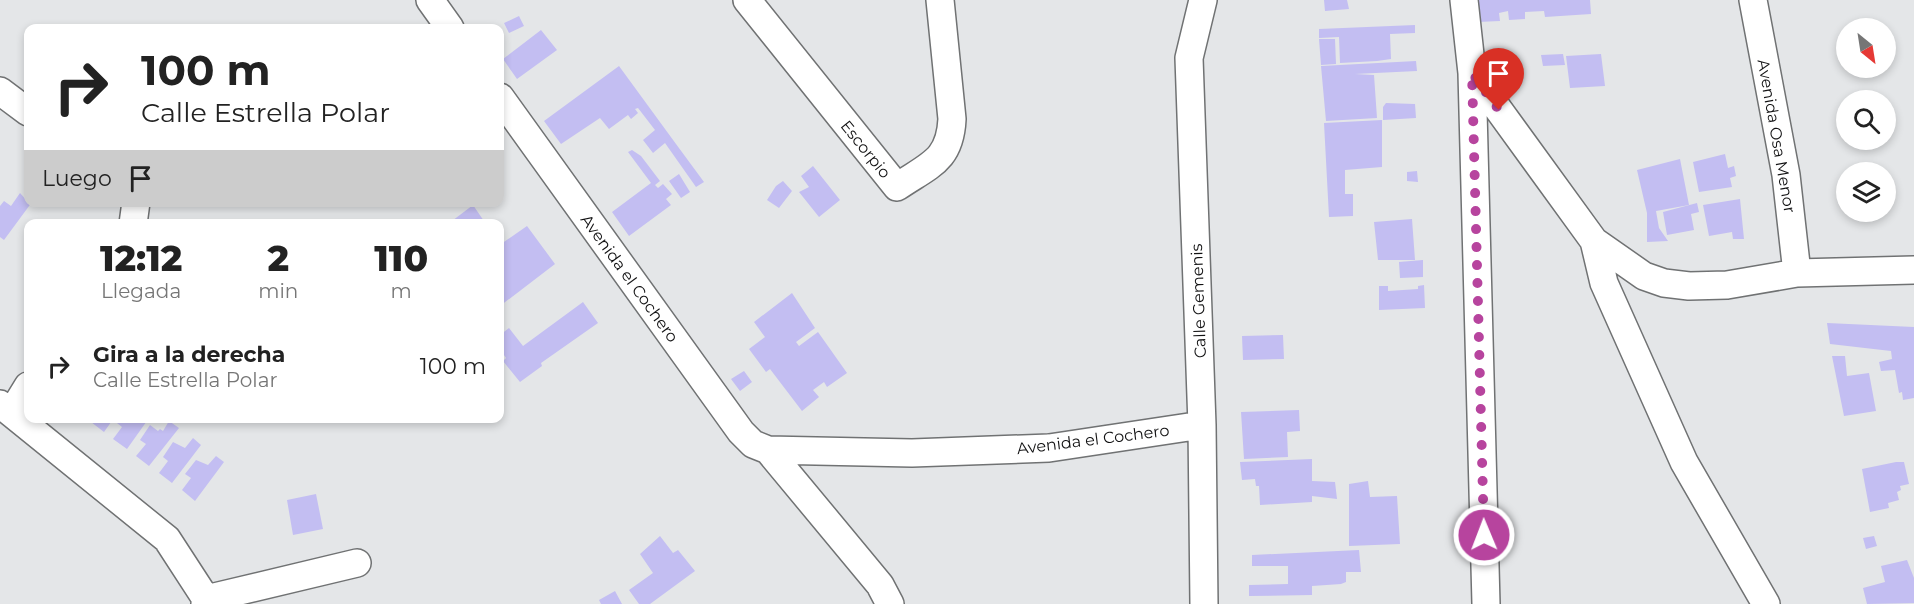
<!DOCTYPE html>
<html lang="es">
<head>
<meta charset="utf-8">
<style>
	:root { --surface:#fff; --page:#f2f2f2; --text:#222; --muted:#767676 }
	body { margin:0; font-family:Montserrat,sans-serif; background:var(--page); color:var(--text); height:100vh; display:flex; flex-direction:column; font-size:22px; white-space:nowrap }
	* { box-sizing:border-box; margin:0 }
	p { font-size:20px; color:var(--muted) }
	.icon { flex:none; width:33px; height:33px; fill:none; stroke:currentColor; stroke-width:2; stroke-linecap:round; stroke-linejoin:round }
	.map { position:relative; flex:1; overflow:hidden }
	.sheet { position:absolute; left:24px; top:219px; width:480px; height:204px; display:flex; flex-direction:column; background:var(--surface); border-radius:12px; box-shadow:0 3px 9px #0003 }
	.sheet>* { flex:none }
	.hud { position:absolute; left:24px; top:24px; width:480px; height:183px; border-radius:12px; box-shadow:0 3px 9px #0003; background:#fff; color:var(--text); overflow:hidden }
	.needle { width:39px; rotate:150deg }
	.buttons { position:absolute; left:1836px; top:18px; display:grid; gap:12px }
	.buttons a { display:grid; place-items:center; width:60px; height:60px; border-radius:50%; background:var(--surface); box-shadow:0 3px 9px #0003; font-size:30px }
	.pin { position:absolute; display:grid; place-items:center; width:51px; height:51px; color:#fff; margin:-62px -26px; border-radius:50% 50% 50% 0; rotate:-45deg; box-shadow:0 0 6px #0007 }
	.pin .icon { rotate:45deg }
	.me { position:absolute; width:66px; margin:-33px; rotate:359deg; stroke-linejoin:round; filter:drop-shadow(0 0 4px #0008) }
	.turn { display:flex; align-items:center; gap:21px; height:126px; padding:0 18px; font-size:27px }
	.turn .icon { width:78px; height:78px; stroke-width:2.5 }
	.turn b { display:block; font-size:42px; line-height:51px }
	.then { display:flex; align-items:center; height:57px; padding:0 18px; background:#0003; gap:12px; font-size:22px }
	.eta { display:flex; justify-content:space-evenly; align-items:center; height:102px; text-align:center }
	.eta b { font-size:36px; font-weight:800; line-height:42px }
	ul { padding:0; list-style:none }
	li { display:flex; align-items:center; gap:18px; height:90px; padding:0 18px }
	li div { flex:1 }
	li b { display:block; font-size:22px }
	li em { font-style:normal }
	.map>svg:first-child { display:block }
	.building { fill:#c3bef2 }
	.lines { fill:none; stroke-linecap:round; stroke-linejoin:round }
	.street-casing { stroke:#707273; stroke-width:30 }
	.street { stroke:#fff; stroke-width:27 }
	.route { stroke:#b7449e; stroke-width:10; stroke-dasharray:0 18 }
	.labels { text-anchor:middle; stroke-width:5; stroke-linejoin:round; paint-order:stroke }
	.street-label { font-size:16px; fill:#111112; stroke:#fff }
</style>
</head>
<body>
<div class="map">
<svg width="1914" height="604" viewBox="0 0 1914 604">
	<rect width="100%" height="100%" fill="#e4e6e8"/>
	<path class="building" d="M 1324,0 L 1347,0 L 1349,9 L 1325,11 Z
		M 1475,0 L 1590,0 L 1591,14 L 1545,17 L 1544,11 L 1525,12 L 1525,19 L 1509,20 L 1508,11 L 1499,13 L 1500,21 L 1478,22 Z
		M 519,16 L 524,26 L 509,33 L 504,23 Z
		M 1415,25 L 1415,33 L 1390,34 L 1391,59 L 1377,61 L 1340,63 L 1339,37 L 1319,38 L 1319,29 Z
		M 541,30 L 557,50 L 517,79 L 503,59 Z
		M 1319,39 L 1335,39 L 1336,64 L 1321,65 Z
		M 1563,54 L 1565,65 L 1543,66 L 1541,55 Z
		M 1601,54 L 1605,86 L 1570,88 L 1566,56 Z
		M 1416,61 L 1417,71 L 1355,74 L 1374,75 L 1377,118 L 1326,121 L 1321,66 Z
		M 619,66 L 676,144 L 704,182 L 696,187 L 665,143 L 653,153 L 643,140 L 655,130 L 638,108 L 635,109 L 638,113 L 631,119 L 628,115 L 609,129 L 600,118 L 561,144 L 544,121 Z
		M 1386,103 L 1415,104 L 1416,118 L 1383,120 L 1383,107 Z
		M 1382,120 L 1382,167 L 1345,170 L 1345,194 L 1353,194 L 1353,216 L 1329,217 L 1324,123 Z
		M 632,150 L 641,156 L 660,181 L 655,185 L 658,188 L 663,184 L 672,194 L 666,199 L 671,205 L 629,236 L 612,212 L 651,183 L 628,152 Z
		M 1725,154 L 1728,168 L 1734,166 L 1736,176 L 1730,178 L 1732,187 L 1699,192 L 1693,162 Z
		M 1680,159 L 1689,205 L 1656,211 L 1659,228 L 1668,241 L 1647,242 L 1647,213 L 1637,170 Z
		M 813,166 L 840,200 L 819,217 L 799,192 L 809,187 L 801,176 Z
		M 1417,171 L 1418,182 L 1407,181 L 1407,172 Z
		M 679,174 L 690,192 L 681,198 L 669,181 Z
		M 783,181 L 792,191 L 779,208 L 767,200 L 776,186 Z
		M 20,193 L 28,202 L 32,202 L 4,240 L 0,237 L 0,206 L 4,201 L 11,206 Z
		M 1740,199 L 1744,239 L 1733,239 L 1732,232 L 1709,236 L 1703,205 Z
		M 1697,203 L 1699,212 L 1691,214 L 1694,230 L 1667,235 L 1663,212 Z
		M 473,205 L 486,224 L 448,224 Z
		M 1412,219 L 1415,260 L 1378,260 L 1374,222 Z
		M 527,226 L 555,264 L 500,306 L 500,242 L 501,244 Z
		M 1423,260 L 1423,277 L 1400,278 L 1399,262 Z
		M 1424,285 L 1425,308 L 1379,310 L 1379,286 L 1388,286 L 1388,291 L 1418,289 L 1418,286 Z
		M 792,293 L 815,328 L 796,342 L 799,346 L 818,332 L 847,373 L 827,387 L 824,382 L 813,390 L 819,397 L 802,411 L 770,369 L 766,372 L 749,349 L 765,337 L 754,322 Z
		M 583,302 L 598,323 L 541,363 L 542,366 L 520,382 L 503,361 L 506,358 L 500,349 L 500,335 L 509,328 L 523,346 Z
		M 1827,323 L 1914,327 L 1914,398 L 1903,400 L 1902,392 L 1899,393 L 1895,370 L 1881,371 L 1879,362 L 1892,359 L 1891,351 L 1830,344 Z
		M 1283,335 L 1284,359 L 1243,360 L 1242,336 Z
		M 1832,356 L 1845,356 L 1847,376 L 1869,373 L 1876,411 L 1844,416 Z
		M 744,371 L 752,382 L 740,391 L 731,379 Z
		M 1299,410 L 1300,431 L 1287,432 L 1288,457 L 1244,459 L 1241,412 Z
		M 94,418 L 114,418 L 104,432 L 91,422 Z
		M 120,418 L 149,418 L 127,449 L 113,439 L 122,427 L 117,423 Z
		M 169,421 L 179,428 L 149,466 L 136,456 L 146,444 L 140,440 L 150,425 L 158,431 L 160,429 L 163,431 Z
		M 193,438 L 201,445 L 172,483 L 159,473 L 168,461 L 163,457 L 173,442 L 185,448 Z
		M 216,456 L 224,462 L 195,501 L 182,490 L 191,478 L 185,474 L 196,460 L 208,465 Z
		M 1312,459 L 1312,481 L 1335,482 L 1337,499 L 1312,496 L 1312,502 L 1260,505 L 1259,486 L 1256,486 L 1255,479 L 1242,480 L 1240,462 Z
		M 1896,462 L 1904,462 L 1909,484 L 1900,486 L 1901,490 L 1897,492 L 1899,500 L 1888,503 L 1889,508 L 1870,512 L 1862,469 Z
		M 1368,481 L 1370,497 L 1397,496 L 1400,544 L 1349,546 L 1349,484 Z
		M 316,494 L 323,529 L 293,535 L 287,500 Z
		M 660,536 L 673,553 L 678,550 L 695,571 L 650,604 L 639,604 L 629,590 L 653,573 L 640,554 Z
		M 1874,536 L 1877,546 L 1866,549 L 1863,538 Z
		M 1359,550 L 1361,572 L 1346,572 L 1346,582 L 1341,584 L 1312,586 L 1312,595 L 1249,596 L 1249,585 L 1288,584 L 1288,566 L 1252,566 L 1252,555 Z
		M 1907,560 L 1914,578 L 1914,603 L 1867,604 L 1863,588 L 1885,582 L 1881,566 Z
		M 615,591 L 622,604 L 601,604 L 599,600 Z"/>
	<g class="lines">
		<g class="street-casing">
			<path id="street" d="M 430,0 L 450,28
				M 747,0 L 897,187 C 929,165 950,161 952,119 L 940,0
				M 1203,0 L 1189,58 L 1202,425 L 1204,604
				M 1464,0 L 1472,73 L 1486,604
				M 1753,0 L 1786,175 L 1797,273
				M 1472,73 L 1594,241 L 1644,276 L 1664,283 L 1689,286 L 1727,285 L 1797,273 L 1914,270
				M 0,91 L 28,112
				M 500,97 L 741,432 L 753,444 L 768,450 L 912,453 L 1049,448 L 1202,425
				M 133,224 L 136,202
				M 1594,241 L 1604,283 L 1684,462 L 1766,604
				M 0,404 L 167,539 L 206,599 L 205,604
				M 12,412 L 28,386
				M 768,450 L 880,585 L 890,604
				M 206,599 L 357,563"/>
		</g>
		<use href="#street" class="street"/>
	</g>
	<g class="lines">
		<path class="route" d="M 1484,535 L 1472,73 L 1499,110"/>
	</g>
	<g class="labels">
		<g class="street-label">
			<text transform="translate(1777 136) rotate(80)" y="6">Avenida Osa Menor</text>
			<text transform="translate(866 149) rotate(51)" y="6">Escorpio</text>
			<text transform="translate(630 278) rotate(54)" y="6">Avenida el Cochero</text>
			<text transform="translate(1198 301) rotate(-92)" y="6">Calle Gemenis</text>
			<text transform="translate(1093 439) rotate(-7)" y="6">Avenida el Cochero</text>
		</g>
	</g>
</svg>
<div class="buttons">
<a><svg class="needle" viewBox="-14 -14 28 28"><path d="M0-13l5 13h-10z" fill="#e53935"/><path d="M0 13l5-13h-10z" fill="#767676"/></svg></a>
<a><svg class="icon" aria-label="search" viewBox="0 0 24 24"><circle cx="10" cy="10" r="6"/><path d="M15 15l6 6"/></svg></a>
<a><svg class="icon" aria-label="layers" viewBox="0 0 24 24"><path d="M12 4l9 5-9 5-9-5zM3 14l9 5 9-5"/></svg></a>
</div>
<div class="pin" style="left:1499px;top:110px;background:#d93025"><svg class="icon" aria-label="arrive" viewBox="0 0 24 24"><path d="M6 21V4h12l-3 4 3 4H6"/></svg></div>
<svg class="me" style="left:1484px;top:535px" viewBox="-20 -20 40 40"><circle r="17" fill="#b7449e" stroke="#fff" stroke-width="3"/><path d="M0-11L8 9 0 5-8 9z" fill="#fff"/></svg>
<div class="hud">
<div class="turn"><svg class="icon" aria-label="right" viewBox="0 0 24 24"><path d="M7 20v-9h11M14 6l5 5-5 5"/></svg><div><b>100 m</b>Calle Estrella Polar</div></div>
<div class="then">Luego<svg class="icon" aria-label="arrive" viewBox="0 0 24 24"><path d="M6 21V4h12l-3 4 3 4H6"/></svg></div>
</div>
<section class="sheet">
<div class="eta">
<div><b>12:12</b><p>Llegada</p></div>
<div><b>2</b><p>min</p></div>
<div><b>110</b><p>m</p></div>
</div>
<ul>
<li><svg class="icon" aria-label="right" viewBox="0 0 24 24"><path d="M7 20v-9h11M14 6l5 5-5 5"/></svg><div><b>Gira a la derecha</b><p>Calle Estrella Polar</p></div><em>100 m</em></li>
</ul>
</section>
</div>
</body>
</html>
